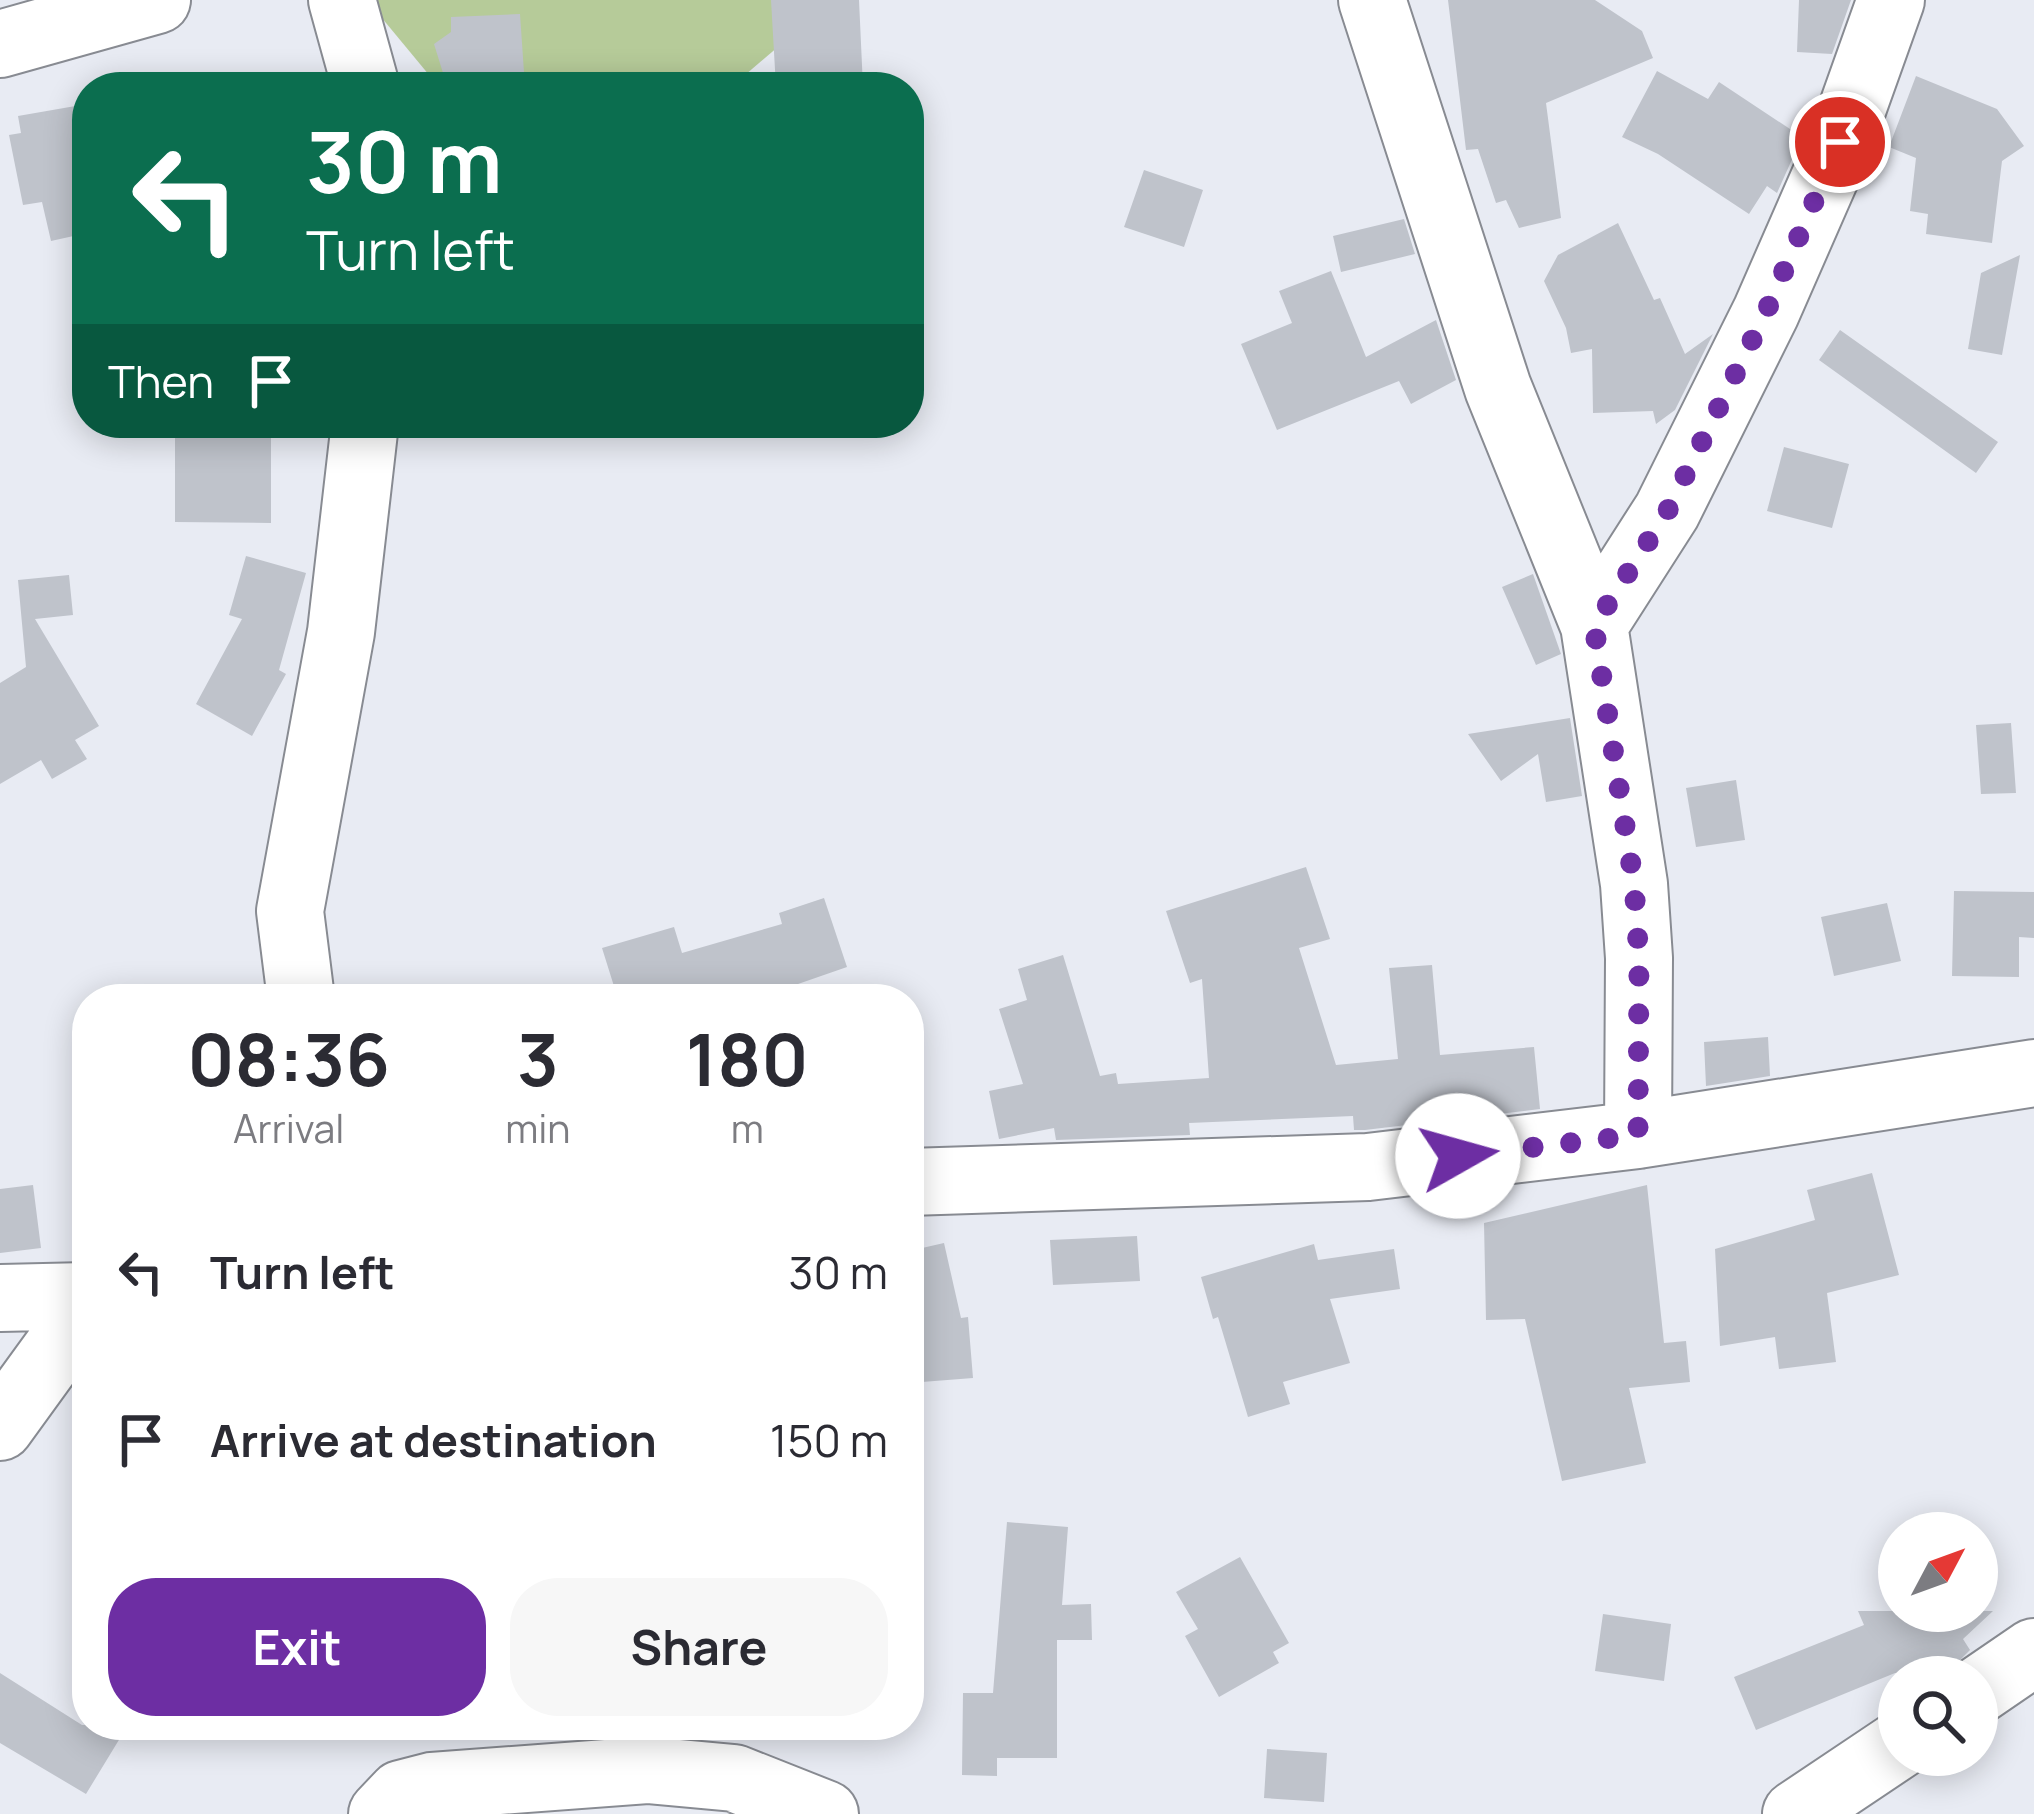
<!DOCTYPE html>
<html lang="en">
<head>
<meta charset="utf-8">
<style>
	:root { --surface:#fff; --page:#f7f7f7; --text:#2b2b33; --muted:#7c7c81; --accent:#6d2ea3 }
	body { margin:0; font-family:Manrope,sans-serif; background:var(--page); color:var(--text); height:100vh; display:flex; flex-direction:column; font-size:45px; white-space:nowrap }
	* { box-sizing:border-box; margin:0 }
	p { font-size:39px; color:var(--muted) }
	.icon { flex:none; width:66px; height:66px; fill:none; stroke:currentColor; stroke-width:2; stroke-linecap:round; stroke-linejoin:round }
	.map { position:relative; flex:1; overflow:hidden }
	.drawer { position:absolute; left:72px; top:984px; width:852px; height:756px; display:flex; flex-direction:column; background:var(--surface); border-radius:48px; box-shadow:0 6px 30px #0003 }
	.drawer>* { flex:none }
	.guide { position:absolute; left:72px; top:72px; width:852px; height:366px; border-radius:48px; box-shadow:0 6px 30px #0003; background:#0b6e4f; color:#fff; overflow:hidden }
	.needle { width:78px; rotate:49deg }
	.fabs { position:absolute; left:1878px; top:1512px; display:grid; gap:24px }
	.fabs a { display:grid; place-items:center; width:120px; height:120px; border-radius:50%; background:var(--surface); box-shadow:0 6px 30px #0003; font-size:60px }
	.pin { position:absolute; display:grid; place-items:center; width:102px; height:102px; color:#fff; margin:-51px; border:6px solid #fff; border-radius:50%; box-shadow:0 3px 12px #0007 }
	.me { position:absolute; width:132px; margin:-66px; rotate:83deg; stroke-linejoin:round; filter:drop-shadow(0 0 9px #0008) }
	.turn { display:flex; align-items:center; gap:42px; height:252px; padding:0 36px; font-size:54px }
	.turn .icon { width:156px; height:156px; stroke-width:2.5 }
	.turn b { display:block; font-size:84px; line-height:102px }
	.then { display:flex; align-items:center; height:114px; padding:0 36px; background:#0003; gap:24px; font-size:45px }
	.eta { display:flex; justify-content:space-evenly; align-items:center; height:204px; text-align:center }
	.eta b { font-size:72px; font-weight:700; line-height:84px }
	.primary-button { display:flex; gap:24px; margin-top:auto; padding:24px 36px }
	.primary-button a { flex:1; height:138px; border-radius:48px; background:var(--accent); color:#fff; font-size:48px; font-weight:700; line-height:138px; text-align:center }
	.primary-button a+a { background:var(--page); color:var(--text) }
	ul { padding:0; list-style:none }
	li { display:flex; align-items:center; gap:36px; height:168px; padding:0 36px }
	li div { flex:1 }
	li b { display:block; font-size:45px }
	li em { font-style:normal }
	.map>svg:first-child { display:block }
	.green { fill:#b6cb99 }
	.building { fill:#bfc3cb }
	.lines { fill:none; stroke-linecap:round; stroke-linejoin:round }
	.minor-casing { stroke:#888b92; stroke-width:70 }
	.minor { stroke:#fff; stroke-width:66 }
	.route { stroke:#6d2ea3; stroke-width:21; stroke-dasharray:0 37.8 }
</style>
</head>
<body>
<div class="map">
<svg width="2034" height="1814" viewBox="0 0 2034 1814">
	<rect width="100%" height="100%" fill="#e8ebf3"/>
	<path class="green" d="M 367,0 L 833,0 L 731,87 L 439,87 Z"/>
	<path class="building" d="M 771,0 L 859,0 L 863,87 L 776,87 Z
		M 1448,0 L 1595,0 L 1642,31 L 1653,58 L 1546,103 L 1561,218 L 1519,228 L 1506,200 L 1496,203 L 1478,149 L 1466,150 Z
		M 1799,0 L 1851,0 L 1832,54 L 1797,52 Z
		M 520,14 L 525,87 L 463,87 L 458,76 L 443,73 L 434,44 L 451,32 L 451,17 Z
		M 1657,71 L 1708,99 L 1719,82 L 1802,137 L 1777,193 L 1767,186 L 1749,214 L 1658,154 L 1622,137 Z
		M 1916,76 L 1997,109 L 2024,146 L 2002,161 L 1992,243 L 1926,234 L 1928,214 L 1910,211 L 1916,158 L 1889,147 Z
		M 87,104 L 87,233 L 51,241 L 42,202 L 23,205 L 9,135 L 21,133 L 18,116 Z
		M 1144,170 L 1203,190 L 1184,247 L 1124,227 Z
		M 1404,219 L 1415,254 L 1341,272 L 1333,236 Z
		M 1618,223 L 1654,300 L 1660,298 L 1685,354 L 1713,334 L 1675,410 L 1656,424 L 1653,411 L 1593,413 L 1592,349 L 1571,353 L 1566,328 L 1544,281 L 1558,255 Z
		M 2020,255 L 2002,355 L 1968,349 L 1981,273 Z
		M 1331,271 L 1366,357 L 1436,320 L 1456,380 L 1411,404 L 1399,381 L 1277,430 L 1241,344 L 1292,323 L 1279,291 Z
		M 1840,330 L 1998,442 L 1976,473 L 1819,360 Z
		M 175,428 L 271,429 L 271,523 L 175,522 Z
		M 1784,447 L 1849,464 L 1832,528 L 1767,511 Z
		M 246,556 L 306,573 L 279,670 L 286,674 L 252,736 L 196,704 L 242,619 L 229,615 Z
		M 1533,574 L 1561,654 L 1536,665 L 1502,587 Z
		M 69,575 L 73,615 L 35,619 L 99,726 L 75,740 L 87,759 L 52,779 L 41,760 L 0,784 L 0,683 L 26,667 L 18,580 Z
		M 1570,718 L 1582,796 L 1546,802 L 1538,754 L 1501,781 L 1468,734 Z
		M 2011,723 L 2016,793 L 1981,794 L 1976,725 Z
		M 1736,780 L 1745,840 L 1696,847 L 1686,788 Z
		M 1306,867 L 1330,939 L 1299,948 L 1336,1065 L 1398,1059 L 1389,968 L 1432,965 L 1440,1055 L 1534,1047 L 1540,1109 L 1365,1130 L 1354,1130 L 1353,1116 L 1189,1123 L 1190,1135 L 1056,1140 L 1054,1128 L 999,1139 L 989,1091 L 1023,1084 L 999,1009 L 1027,1000 L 1018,969 L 1063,955 L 1100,1076 L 1116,1073 L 1118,1084 L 1209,1078 L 1202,979 L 1190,983 L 1166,911 Z
		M 1954,891 L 2034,892 L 2034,938 L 2019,937 L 2019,977 L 1952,976 Z
		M 824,898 L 847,967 L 755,999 L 618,999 L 602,948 L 674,927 L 682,953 L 782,924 L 779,913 Z
		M 1887,903 L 1901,961 L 1834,976 L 1821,917 Z
		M 1768,1037 L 1770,1076 L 1706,1086 L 1704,1042 Z
		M 1872,1173 L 1899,1275 L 1827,1293 L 1836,1362 L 1779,1369 L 1775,1337 L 1720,1346 L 1715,1249 L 1815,1220 L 1807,1190 Z
		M 33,1185 L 41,1248 L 0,1253 L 0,1189 Z
		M 1647,1185 L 1664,1343 L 1686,1341 L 1690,1382 L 1629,1388 L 1646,1463 L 1562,1481 L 1525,1319 L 1486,1320 L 1484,1223 Z
		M 1137,1236 L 1140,1281 L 1053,1285 L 1050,1240 Z
		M 944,1243 L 961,1318 L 968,1317 L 973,1378 L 909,1383 L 909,1251 Z
		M 1314,1244 L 1318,1260 L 1394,1249 L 1400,1289 L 1330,1299 L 1350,1363 L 1283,1382 L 1290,1404 L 1248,1417 L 1218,1317 L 1213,1319 L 1201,1277 Z
		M 1007,1522 L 1068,1527 L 1062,1605 L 1091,1604 L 1092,1640 L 1057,1640 L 1057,1758 L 997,1758 L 997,1776 L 962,1775 L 963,1693 L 993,1693 Z
		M 1240,1557 L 1289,1643 L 1273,1652 L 1279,1663 L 1219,1697 L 1185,1636 L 1198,1629 L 1176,1592 Z
		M 1858,1611 L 1993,1611 L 1963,1639 L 1970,1650 L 1943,1677 L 1895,1673 L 1756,1730 L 1734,1677 L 1864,1625 Z
		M 1603,1614 L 1671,1624 L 1664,1681 L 1595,1671 Z
		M 0,1673 L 82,1725 L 128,1725 L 86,1794 L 0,1743 Z
		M 1267,1749 L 1327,1753 L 1324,1802 L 1264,1798 Z"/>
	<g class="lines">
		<g class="minor-casing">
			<path id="minor" d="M 342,0 L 366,87
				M 1372,0 L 1498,388 L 1594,625 L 1634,884 L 1639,958 L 1638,1135
				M 0,44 L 157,0
				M 1594,625 L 1667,511 L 1766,312 L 1840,143 L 1891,0
				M 301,999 L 290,911 L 341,632 L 365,423
				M 909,1182 L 1368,1167 L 1638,1135 L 2034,1073
				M 0,1298 L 87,1296
				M 0,1427 L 87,1307
				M 1977,1691 L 2034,1652
				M 382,1814 L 401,1794 L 432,1786 L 647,1770 L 734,1778 L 825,1814
				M 1796,1814 L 1899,1745"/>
		</g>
		<use href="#minor" class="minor"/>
	</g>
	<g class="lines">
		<path class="route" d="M 1458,1156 L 1638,1135 L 1639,958 L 1634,884 L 1594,626 L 1667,512 L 1766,312 L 1840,142"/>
	</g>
</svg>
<div class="fabs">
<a><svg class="needle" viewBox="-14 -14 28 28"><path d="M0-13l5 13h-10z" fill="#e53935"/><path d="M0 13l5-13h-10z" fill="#7c7c81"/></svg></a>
<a><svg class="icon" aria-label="search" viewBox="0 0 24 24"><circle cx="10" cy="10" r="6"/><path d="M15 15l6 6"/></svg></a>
</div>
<div class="pin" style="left:1840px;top:142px;background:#d93025"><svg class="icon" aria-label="arrive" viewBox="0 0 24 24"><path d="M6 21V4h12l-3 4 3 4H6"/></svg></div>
<svg class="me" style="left:1458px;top:1156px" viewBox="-20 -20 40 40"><circle r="19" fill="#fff"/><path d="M0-13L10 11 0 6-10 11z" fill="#6d2ea3"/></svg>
<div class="guide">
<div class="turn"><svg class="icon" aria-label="left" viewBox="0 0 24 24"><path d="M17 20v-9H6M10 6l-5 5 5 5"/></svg><div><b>30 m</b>Turn left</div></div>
<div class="then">Then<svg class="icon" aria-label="arrive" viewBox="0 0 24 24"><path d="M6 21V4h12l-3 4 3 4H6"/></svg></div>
</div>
<section class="drawer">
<div class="eta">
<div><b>08:36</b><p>Arrival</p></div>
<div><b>3</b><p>min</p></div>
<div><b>180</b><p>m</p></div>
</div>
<ul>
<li><svg class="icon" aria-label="left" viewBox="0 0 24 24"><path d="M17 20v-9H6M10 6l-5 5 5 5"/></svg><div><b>Turn left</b></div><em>30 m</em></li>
<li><svg class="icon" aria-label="arrive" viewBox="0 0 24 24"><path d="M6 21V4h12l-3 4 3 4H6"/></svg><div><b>Arrive at destination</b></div><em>150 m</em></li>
</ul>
<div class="primary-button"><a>Exit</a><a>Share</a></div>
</section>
</div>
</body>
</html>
